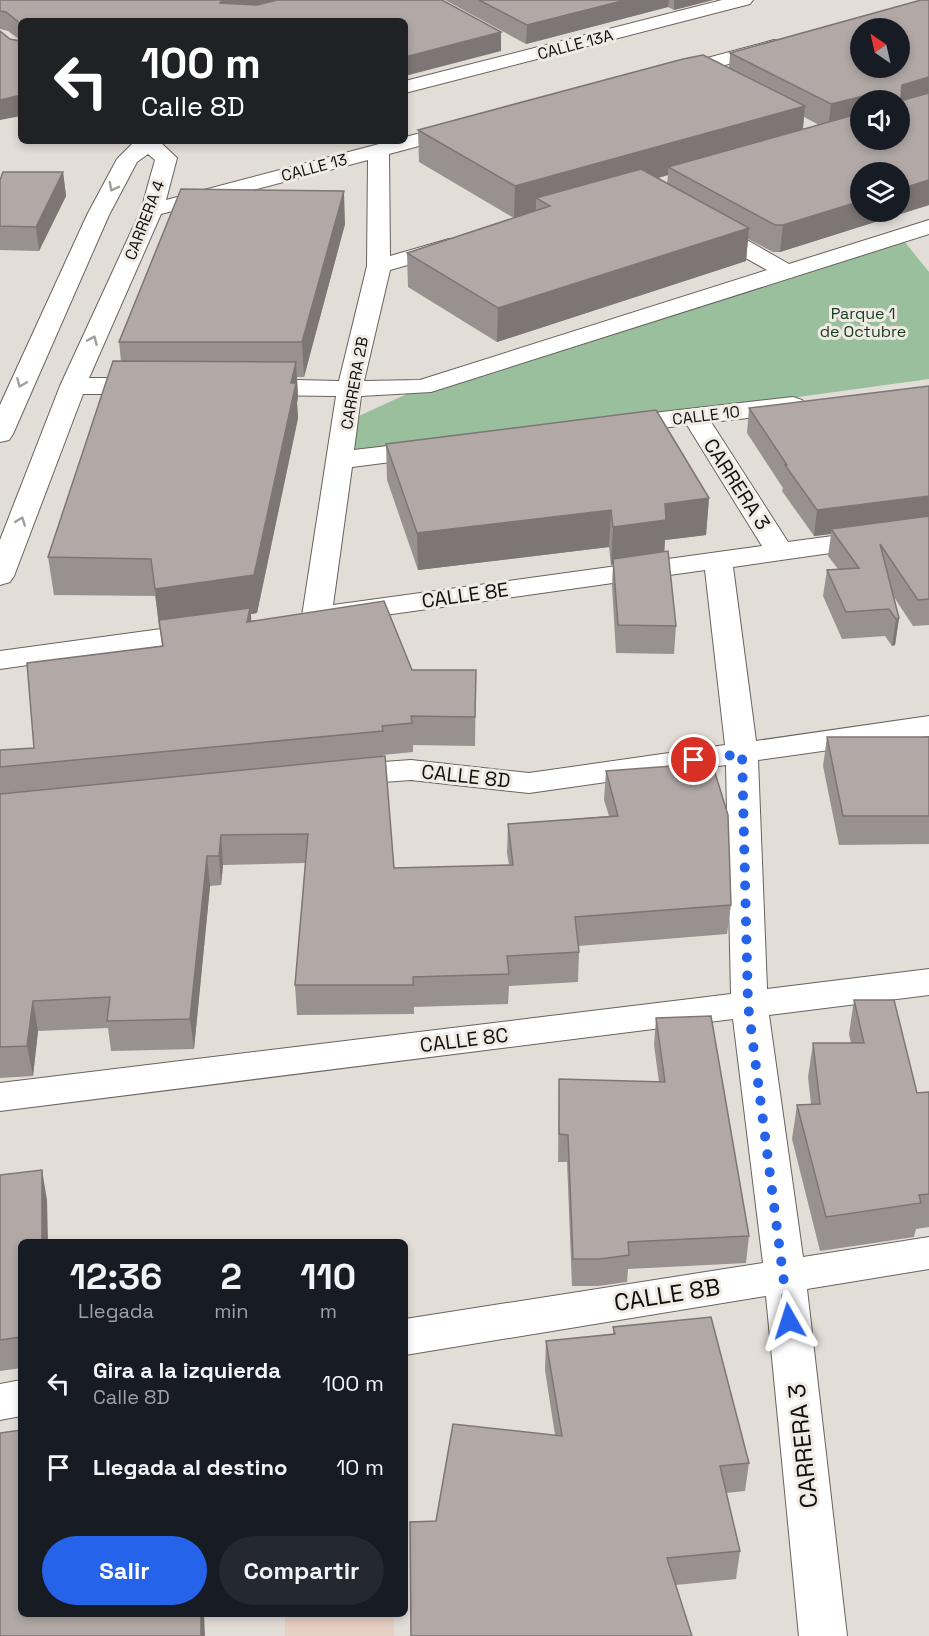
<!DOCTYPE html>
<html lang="es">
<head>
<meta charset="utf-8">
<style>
	:root { --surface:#171b24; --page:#242831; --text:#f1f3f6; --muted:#9ea1a6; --accent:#2563eb }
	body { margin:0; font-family:"Space Grotesk",sans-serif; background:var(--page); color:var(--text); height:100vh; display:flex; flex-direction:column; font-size:22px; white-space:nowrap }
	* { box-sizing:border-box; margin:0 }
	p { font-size:20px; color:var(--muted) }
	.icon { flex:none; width:33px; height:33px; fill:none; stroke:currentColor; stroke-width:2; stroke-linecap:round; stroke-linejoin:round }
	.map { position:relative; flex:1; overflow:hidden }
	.panel { position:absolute; left:18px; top:1239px; width:390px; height:378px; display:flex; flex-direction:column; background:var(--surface); border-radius:9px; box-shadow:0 3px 9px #0003 }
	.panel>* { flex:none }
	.guide { position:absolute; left:18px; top:18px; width:390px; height:126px; border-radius:9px; box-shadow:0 3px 9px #0003; background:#202124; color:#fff; overflow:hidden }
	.needle { width:39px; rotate:326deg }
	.fabs { position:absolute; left:850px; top:18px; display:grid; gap:12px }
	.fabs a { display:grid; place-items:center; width:60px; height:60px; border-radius:50%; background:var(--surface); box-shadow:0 3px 9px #0003; font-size:30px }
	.pin { position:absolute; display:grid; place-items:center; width:51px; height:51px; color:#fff; margin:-26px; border:3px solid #fff; border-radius:50%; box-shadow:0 2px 6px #0007 }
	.me { position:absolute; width:66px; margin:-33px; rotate:354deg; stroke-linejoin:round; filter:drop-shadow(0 0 4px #0008) }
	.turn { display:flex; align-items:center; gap:21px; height:126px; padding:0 24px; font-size:27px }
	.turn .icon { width:78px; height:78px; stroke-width:2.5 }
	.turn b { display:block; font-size:42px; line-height:51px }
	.eta { display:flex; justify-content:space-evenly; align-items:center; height:102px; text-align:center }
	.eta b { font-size:36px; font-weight:700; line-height:42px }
	.cta { display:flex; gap:12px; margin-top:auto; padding:12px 24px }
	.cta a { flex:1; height:69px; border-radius:36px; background:var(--accent); color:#fff; font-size:24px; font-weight:700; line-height:69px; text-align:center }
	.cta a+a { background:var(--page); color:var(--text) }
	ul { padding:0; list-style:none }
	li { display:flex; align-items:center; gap:18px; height:84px; padding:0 24px }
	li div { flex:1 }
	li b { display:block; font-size:22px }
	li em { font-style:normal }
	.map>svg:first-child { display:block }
	.commercial { fill:#e6cfc3 }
	.green { fill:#99bf9c }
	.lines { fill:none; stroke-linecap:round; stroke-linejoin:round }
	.minor-casing { stroke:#68635e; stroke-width:2 }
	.minor { fill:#fff; fill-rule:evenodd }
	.wall { fill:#999190; fill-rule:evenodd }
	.shaded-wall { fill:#7d7675 }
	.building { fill:#b2a9a7; stroke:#7d7675; stroke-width:1.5; fill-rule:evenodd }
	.oneway { stroke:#a09f9e }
	.route { stroke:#2563eb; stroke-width:10; stroke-dasharray:0 18 }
	.labels { text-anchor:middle; stroke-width:6; stroke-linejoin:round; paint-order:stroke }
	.far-street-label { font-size:16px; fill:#110f0d; stroke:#f0eae4 }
	.far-park-label { font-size:16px; fill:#123b1a; stroke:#f0eae4 }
	.street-label { font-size:20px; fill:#110f0d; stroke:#f0eae4 }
	.near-street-label { font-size:24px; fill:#110f0d; stroke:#f0eae4 }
</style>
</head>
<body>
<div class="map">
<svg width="929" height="1636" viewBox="0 0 929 1636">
	<rect width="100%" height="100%" fill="#e3ddd7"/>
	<path class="commercial" d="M 285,1614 L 394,1614 L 394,1636 L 285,1636 Z"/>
	<path class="green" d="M 904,241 L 929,272 L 929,379 L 341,460 L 348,421 L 422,387 Z"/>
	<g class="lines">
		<g class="minor-casing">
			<path id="minor" d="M 722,0 L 753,0 L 750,4 L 405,93 L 405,81 Z
				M 774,40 L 781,42 L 784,46 L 781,50 L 673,79 L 666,77 L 663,73 L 666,69 Z
				M 461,123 L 468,125 L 471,129 L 468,133 L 389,154 L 390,256 L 449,239 L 457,241 L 460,246 L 457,251 L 390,270 L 364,381 L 420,380 L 767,270 L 701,233 L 698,228 L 701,223 L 709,221 L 717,223 L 789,264 L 929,220 L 929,234 L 431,392 L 361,396 L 354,450 L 430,441 L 439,443 L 443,449 L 439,455 L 430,457 L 352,467 L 333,605 L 762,546 L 687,425 L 618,433 L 609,430 L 605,425 L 609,420 L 618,417 L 793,397 L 802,400 L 806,405 L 802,410 L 793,413 L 711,422 L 788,542 L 929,523 L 929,539 L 733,567 L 756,741 L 929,716 L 929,736 L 758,760 L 767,989 L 929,969 L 929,995 L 769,1015 L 803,1257 L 929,1237 L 929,1269 L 807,1289 L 847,1636 L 799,1636 L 766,1296 L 405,1355 L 405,1319 L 763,1263 L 733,1019 L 0,1111 L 0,1083 L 731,994 L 726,765 L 529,793 L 411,780 L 342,785 L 331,782 L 326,775 L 331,768 L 342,765 L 411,760 L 529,773 L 725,745 L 705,570 L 342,621 L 331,617 L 327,622 L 317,625 L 307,622 L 302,616 L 336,396 L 254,395 L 245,392 L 241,387 L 245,382 L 254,379 L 339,381 L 367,266 L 368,160 L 161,214 L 89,378 L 148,378 L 157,381 L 161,386 L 157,391 L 148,394 L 83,394 L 14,576 L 10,582 L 0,585 L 0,540 L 60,386 L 141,210 L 155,160 L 148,154 L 137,162 L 109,215 L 13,434 L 9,440 L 0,442 L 0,405 L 87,215 L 117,159 L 135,141 L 159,141 L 177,158 L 166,200 L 379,144 L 405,141 L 405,137 Z
				M 205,623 L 215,626 L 220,632 L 215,638 L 0,669 L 0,651 Z
				M 21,1380 L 21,1416 L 0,1420 L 0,1384 Z"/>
		</g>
		<use href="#minor" class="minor"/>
	</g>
	<path class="wall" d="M 0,0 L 501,51 L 21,21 L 21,116 L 10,39 L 20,40 L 8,31 L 0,29 Z
		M 445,0 L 713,0 L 674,10 L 668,7 L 526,44 Z
		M 921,0 L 929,205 L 780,252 L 773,252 L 748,239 L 746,261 L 497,342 L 408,287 L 407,253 L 514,218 L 419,162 L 418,130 L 729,68 L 730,53 ZM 861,100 L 900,100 L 861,140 ZM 804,117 L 819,125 L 803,129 ZM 668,175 L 667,183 L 658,178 Z
		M 63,172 L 66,196 L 39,251 L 0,250 L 0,180 Z
		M 345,224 L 304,377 L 297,377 L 298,397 L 297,403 L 298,418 L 257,613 L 251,614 L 251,621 L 412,670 L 476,670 L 475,746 L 413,745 L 413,752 L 383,755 L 394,868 L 509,865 L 507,853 L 508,824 L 609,816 L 604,800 L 606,771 L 731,905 L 727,934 L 578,946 L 579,952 L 578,982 L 509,986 L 508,1004 L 414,1007 L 414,1014 L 297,1015 L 295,985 L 305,863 L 223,865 L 221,885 L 210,886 L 194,1049 L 111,1051 L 108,1028 L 38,1031 L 33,1076 L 0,1078 L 0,750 L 34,748 L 162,646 L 155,596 L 54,595 L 48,557 L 121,361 L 119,342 Z
		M 929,386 L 929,625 L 913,626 L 894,597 L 899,618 L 895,645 L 892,646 L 885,636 L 842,639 L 823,596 L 827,570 L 838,569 L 828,556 L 831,534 L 814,536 L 782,491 L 783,488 L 747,433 L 749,408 Z
		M 386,444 L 709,498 L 706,535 L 665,540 L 664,552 L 676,626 L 674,654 L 616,653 L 612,586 L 613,564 L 611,565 L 609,547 L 418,570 L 387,480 Z
		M 827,737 L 929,737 L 929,844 L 839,845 L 823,766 Z
		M 854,1000 L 917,1093 L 929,1092 L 929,1227 L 916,1229 L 914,1237 L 820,1251 L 792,1139 L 797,1105 L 811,1104 L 808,1077 L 813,1043 L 851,1043 L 849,1034 Z
		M 656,1018 L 749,1236 L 746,1263 L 628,1269 L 627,1282 L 598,1286 L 572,1286 L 567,1162 L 558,1162 L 559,1079 L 659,1082 L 654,1045 Z
		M 0,1175 L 47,1200 L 21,1242 L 21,1368 L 0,1371 Z
		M 613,1327 L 749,1463 L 745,1491 L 726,1493 L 740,1551 L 736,1579 L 676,1585 L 555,1435 L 545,1370 L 546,1341 L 613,1334 Z"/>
	<path class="shaded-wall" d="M 222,0 L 292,0 L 226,15 L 220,3 Z
		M 626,0 L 669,0 L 668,7 L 526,44 L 527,25 Z
		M 674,0 L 713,0 L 674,10 Z
		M 501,32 L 501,51 L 405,76 L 405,57 Z
		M 929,77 L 929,97 L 900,109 L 902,85 Z
		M 21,95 L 21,116 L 0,120 L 0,100 Z
		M 863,96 L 863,100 L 861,100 L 861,116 L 828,130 L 831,104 Z
		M 805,106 L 802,137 L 668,167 L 668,175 L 550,209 L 550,206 L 536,198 L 536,212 L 514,219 L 515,186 Z
		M 63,172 L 66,196 L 39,251 L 36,227 Z
		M 929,180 L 929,205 L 780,252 L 783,225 L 861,201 L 861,212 L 900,212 L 900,189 Z
		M 344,191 L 345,224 L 304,377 L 302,342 Z
		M 749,228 L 746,261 L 497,342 L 498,308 Z
		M 296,362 L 298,397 L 297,403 L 298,418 L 257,613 L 251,614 L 252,636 L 247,622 L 249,614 L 159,627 L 155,589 L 291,383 Z
		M 929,496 L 929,522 L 831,529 L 831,534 L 814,536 L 817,510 Z
		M 709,498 L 706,535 L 665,540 L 664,557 L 613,559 L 613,564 L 611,565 L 613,527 L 665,504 Z
		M 611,510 L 609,547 L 418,570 L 417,533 Z
		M 899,618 L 895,645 L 892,646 L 896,619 Z
		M 221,835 L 223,865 L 221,885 L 219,856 Z
		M 207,856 L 210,886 L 194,1049 L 190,1019 Z
		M 33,1001 L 38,1031 L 33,1076 L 27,1046 Z
		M 42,1170 L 47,1200 L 48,1242 L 42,1242 Z
		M 201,1614 L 204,1614 L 205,1636 L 201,1636 Z"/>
	<path class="building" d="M 0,0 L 222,0 L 220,3 L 257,5 L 277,0 L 442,0 L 501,32 L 405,57 L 405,21 L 21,21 L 21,95 L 0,100 L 0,31 L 10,39 L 20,41 L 21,24 L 6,12 L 0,11 Z
		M 479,0 L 626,0 L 527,25 Z
		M 921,0 L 929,0 L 929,77 L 902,85 L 901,98 L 904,100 L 929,93 L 929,180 L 900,189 L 900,172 L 861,172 L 861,201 L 783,225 L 775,225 L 668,167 L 861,113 L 861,140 L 900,140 L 900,100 L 866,100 L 866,98 L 863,96 L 831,104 L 730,53 ZM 861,28 L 900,28 L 900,68 L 861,68 Z
		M 703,55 L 805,106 L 515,186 L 418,130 L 683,59 Z
		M 641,169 L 749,228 L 498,308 L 407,253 L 550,206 L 536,198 Z
		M 3,172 L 63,172 L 36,227 L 0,226 L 0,180 Z
		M 181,189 L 344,191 L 302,342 L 119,342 Z
		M 113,361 L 296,362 L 291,383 L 296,383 L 254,575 L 155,589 L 151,559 L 48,557 Z
		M 929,386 L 929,496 L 817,510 L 785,465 L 787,465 L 749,408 Z
		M 656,410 L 709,498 L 665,504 L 666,520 L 613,527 L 611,510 L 417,533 L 386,444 Z
		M 929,516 L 929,599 L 918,600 L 880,544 L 899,618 L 896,619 L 889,609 L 846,612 L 827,570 L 859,568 L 831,529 Z
		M 668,551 L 676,626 L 618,625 L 613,559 Z
		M 384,601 L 412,670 L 476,670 L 475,717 L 411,716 L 412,723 L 382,726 L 383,731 L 0,767 L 0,750 L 34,748 L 27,663 L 163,646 L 159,620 L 250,608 L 247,622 Z
		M 827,737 L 929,737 L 929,816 L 843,816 Z
		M 385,756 L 394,868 L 513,865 L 508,824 L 618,816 L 606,771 L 712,763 L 728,815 L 731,905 L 575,917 L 579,952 L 507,956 L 509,974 L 413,977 L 413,985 L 295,985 L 308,834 L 221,835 L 219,856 L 207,856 L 190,1019 L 107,1021 L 110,997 L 33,1001 L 27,1046 L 0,1047 L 0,794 Z
		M 854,1000 L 894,1000 L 917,1093 L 929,1092 L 929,1194 L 919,1195 L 921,1203 L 826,1217 L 797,1105 L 820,1104 L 813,1043 L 864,1043 Z
		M 711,1016 L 749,1236 L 628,1242 L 629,1255 L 600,1259 L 573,1259 L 568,1135 L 559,1134 L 559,1079 L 665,1082 L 656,1018 Z
		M 42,1170 L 42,1242 L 21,1242 L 21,1337 L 0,1340 L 0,1175 Z
		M 711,1317 L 749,1463 L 720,1466 L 740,1551 L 667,1558 L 692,1636 L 411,1636 L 410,1522 L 436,1521 L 453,1424 L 562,1436 L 546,1341 L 615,1334 L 613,1327 Z
		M 21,1430 L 21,1614 L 201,1614 L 201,1636 L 0,1636 L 0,1433 Z"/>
	<defs><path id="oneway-chevron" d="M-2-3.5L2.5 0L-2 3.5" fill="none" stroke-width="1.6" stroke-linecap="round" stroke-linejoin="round" transform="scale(1.5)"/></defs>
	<g class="oneway">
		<use href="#oneway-chevron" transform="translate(113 187) rotate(118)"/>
		<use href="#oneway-chevron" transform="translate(93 340) rotate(-66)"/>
		<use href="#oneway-chevron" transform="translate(21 383) rotate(113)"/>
		<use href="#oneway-chevron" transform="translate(21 521) rotate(-69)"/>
	</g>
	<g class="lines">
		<path class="route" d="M 694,760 L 742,754 L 748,1005 L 789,1321"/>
	</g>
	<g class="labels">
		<g class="far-street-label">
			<text transform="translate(575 44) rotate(-15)" y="6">CALLE 13A</text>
			<text transform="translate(314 167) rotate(-15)" y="6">CALLE 13</text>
			<text transform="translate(144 220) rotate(-69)" y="6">CARRERA 4</text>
			<text transform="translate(354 383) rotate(-80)" y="6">CARRERA 2B</text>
			<text transform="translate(706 415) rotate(-7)" y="6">CALLE 10</text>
		</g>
		<g class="far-park-label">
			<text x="863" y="319">Parque 1<tspan x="863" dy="18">de Octubre</tspan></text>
		</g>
		<g class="street-label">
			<text transform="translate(737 484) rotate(57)" y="7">CARRERA 3</text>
			<text transform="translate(465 595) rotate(-8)" y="7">CALLE 8E</text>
			<text transform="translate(466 776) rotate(6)" y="7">CALLE 8D</text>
			<text transform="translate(464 1040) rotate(-7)" y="7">CALLE 8C</text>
		</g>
		<g class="near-street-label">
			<text transform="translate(667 1295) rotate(-9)" y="8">CALLE 8B</text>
			<text transform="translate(803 1446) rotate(-96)" y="8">CARRERA 3</text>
		</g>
	</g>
</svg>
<div class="fabs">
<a><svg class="needle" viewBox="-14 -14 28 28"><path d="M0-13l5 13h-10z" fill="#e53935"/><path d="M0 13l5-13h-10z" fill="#9ea1a6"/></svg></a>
<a><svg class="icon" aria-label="sound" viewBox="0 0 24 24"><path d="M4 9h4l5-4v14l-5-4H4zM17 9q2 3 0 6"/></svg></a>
<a><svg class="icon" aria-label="layers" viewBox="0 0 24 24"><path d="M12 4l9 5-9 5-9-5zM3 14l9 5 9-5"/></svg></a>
</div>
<div class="pin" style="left:694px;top:760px;background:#d93025"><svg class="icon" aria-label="arrive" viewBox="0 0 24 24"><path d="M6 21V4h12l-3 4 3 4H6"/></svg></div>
<svg class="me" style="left:789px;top:1321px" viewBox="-20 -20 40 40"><path d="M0-17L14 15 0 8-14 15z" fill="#2563eb" stroke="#fff" stroke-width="4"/></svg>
<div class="guide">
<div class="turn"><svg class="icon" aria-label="left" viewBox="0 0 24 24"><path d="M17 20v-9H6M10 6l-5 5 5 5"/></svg><div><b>100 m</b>Calle 8D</div></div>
</div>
<section class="panel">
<div class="eta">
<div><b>12:36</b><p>Llegada</p></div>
<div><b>2</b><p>min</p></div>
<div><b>110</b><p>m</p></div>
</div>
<ul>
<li><svg class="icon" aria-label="left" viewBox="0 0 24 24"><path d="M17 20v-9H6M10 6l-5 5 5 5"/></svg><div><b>Gira a la izquierda</b><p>Calle 8D</p></div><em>100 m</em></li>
<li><svg class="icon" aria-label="arrive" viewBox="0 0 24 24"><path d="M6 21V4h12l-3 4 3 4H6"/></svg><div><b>Llegada al destino</b></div><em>10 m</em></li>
</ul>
<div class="cta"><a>Salir</a><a>Compartir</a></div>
</section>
</div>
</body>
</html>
